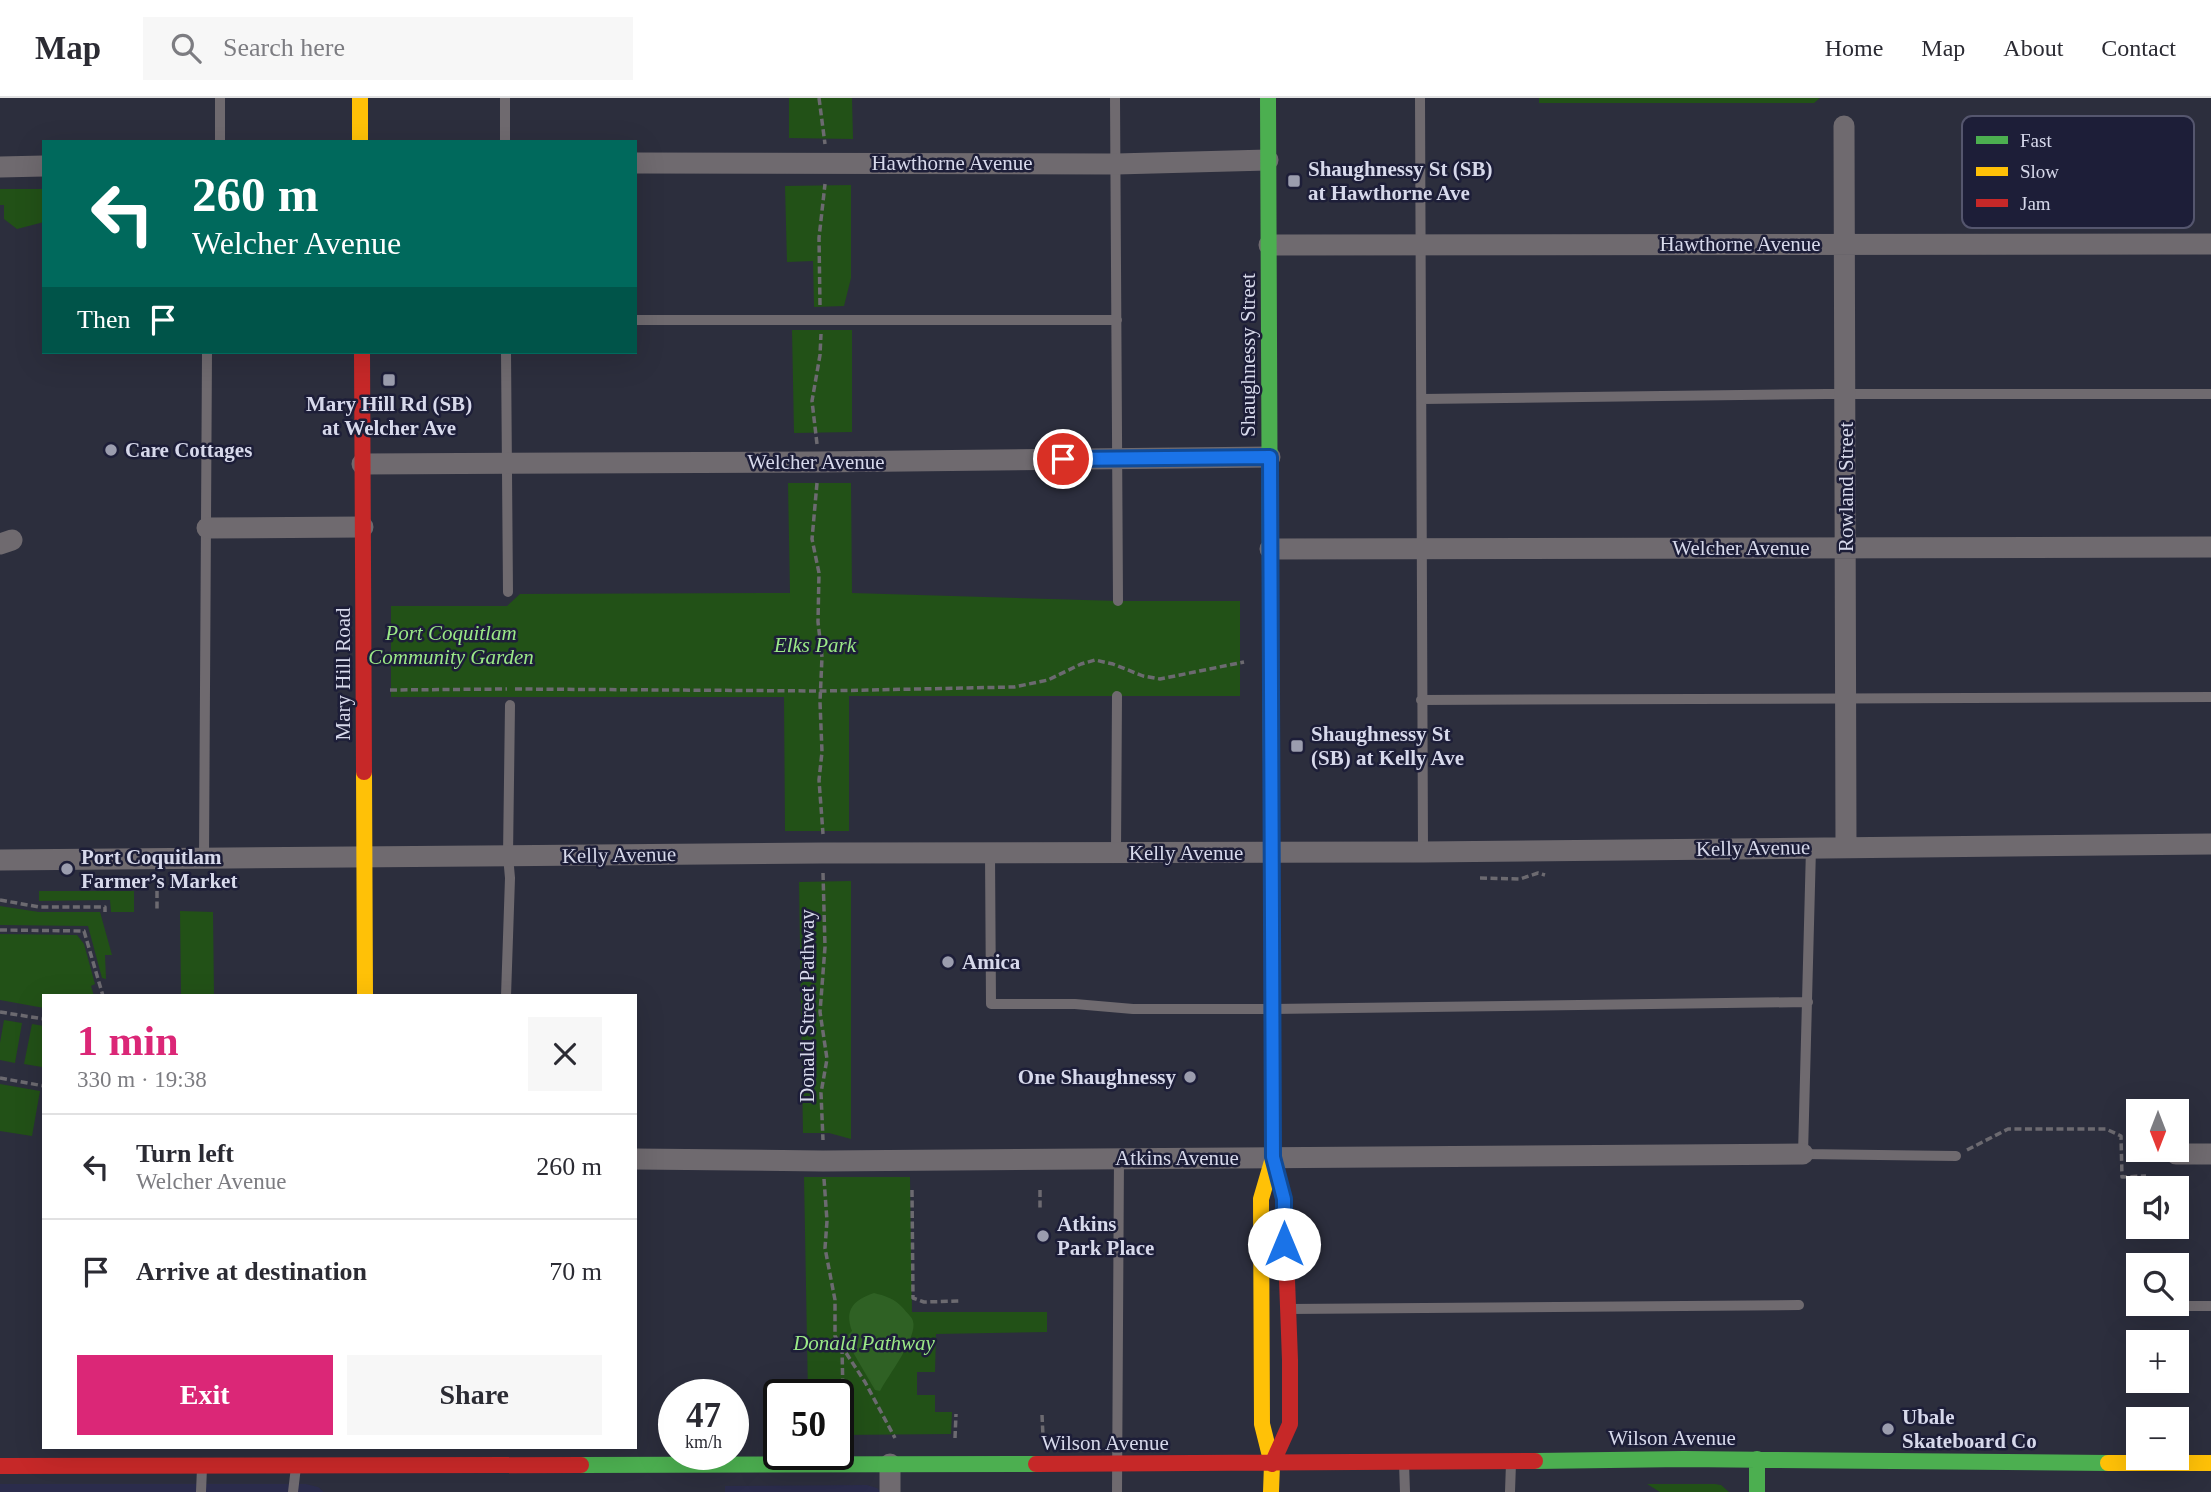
<!DOCTYPE html>
<html lang="en">
<head>
<meta charset="utf-8">
<style>
	:root { --surface:#fff; --page:#f7f7f7; --text:#2b2b33; --muted:#7c7c81; --line:#e1e1e2; --accent:#db2777 }
	body { margin:0; font-family:Georgia,serif; background:var(--page); color:var(--text); height:100vh; display:flex; flex-direction:column; font-size:26px; white-space:nowrap }
	* { box-sizing:border-box; margin:0 }
	p { font-size:23px; color:var(--muted) }
	.icon { flex:none; width:38px; height:38px; fill:none; stroke:currentColor; stroke-width:2; stroke-linecap:round; stroke-linejoin:round }
	.map { position:relative; flex:1; overflow:hidden }
	.drawer { position:absolute; left:42px; top:896px; width:595px; height:455px; display:flex; flex-direction:column; background:var(--surface); border-radius:0px; box-shadow:0 7px 28px #0002 }
	.drawer>* { flex:none }
	.top-card { position:absolute; left:42px; top:42px; width:595px; height:214px; border-radius:0px; box-shadow:0 7px 28px #0002; background:#00695c; color:#fff; overflow:hidden }
	.needle { width:46px; rotate:180deg }
	.buttons { position:absolute; left:2126px; top:1001px; display:grid; gap:14px }
	.buttons a { display:grid; place-items:center; width:63px; height:63px; border-radius:0px; background:var(--surface); box-shadow:0 7px 28px #0002; font-size:35px }
	.speed { position:absolute; left:658px; top:1281px; display:flex; gap:14px; font-size:35px; font-weight:700; text-align:center }
	.speed>* { display:grid; place-content:center; width:91px; height:91px; border-radius:50%; background:var(--surface); box-shadow:0 7px 28px #0002; line-height:1 }
	.speed small { font-size:18px; font-weight:400 }
	.speed .limit { border:4px solid #111; border-radius:10px; background:#fff; color:#111 }
	.pin { position:absolute; display:grid; place-items:center; width:60px; height:60px; color:#fff; margin:-30px; border:4px solid #fff; border-radius:50%; box-shadow:0 2px 7px #0007 }
	.me { position:absolute; width:77px; margin:-38px; rotate:0deg; stroke-linejoin:round; filter:drop-shadow(0 0 5px #0008) }
	.turn { display:flex; align-items:center; gap:24px; height:147px; padding:0 35px; font-size:32px }
	.turn .icon { width:91px; height:91px; stroke-width:2.5 }
	.turn b { display:block; font-size:49px; line-height:60px }
	.then { display:flex; align-items:center; height:66px; padding:0 35px; background:#0003; gap:14px; font-size:26px }
	.round { display:grid; place-items:center; flex:none; width:74px; height:74px; border-radius:0px; background:var(--page) }
	.head { display:flex; align-items:center; justify-content:space-between; height:119px; padding:0 35px }
	h1 { font-size:42px; font-weight:800; line-height:52px; color:var(--accent) }
	.action { display:flex; gap:14px; margin-top:auto; padding:14px 35px }
	.action a { flex:1; height:80px; border-radius:0px; background:var(--accent); color:#fff; font-size:28px; font-weight:800; line-height:80px; text-align:center }
	.action a+a { background:var(--page); color:var(--text) }
	ul { padding:0; list-style:none }
	li { display:flex; align-items:center; gap:21px; height:105px; padding:0 35px; border-top:2px solid var(--line) }
	li div { flex:1 }
	li b { display:block; font-size:26px }
	li em { font-style:normal }
	header { display:flex; align-items:center; gap:42px; box-sizing:border-box; height:98px; padding:0 35px; background:var(--surface); border-bottom:2px solid var(--line) }
	header strong { font-size:33px }
	nav { display:flex; gap:38px; margin-inline-start:auto; font-size:24px }
	.search { width:490px; height:63px; background:var(--page); display:flex; align-items:center; gap:18px; box-sizing:border-box; padding:0 24px; border-radius:0px; color:var(--muted); font-size:26px }
	.map>svg:first-child { display:block }
	.built { fill:#2b2c4c }
	.green { fill:#225117 }
	.forest { fill:#2f6124 }
	.lines { fill:none; stroke-linecap:round; stroke-linejoin:round }
	.path { stroke:#6c6a70; stroke-width:3.5; stroke-dasharray:7 3.5; stroke-linecap:butt }
	.lane { stroke:#6f6a6f; stroke-width:10 }
	.street { stroke:#6f6a6f; stroke-width:21 }
	.fast { stroke:#4caf50; stroke-width:16 }
	.slow { stroke:#ffc107; stroke-width:16 }
	.jam { stroke:#c62828; stroke-width:16 }
	.route-casing { stroke:#114b97; stroke-width:18 }
	.route { stroke:#1a73e8; stroke-width:12 }
	.poi-dot { fill:#9b9dae; stroke:#1d1e38; stroke-width:2.5 }
	.labels { text-anchor:middle; stroke-width:5; stroke-linejoin:round; paint-order:stroke }
	.street-label { font-size:21px; fill:#d7d9eb; stroke:#1d1e38 }
	.poi-label { font-size:21px; font-weight:bold; fill:#d7d9eb; stroke:#1d1e38; text-anchor:start }
	.park-label { font-size:21px; font-style:italic; fill:#9be987; stroke:#1d1e38 }
	.key { fill:#1d1e38; stroke:#55566e; stroke-width:2 }
	.key-label { font-size:19px; fill:#d7d9eb }
</style>
</head>
<body>
<header>
<strong>Map</strong>
<div class="search"><svg class="icon" aria-label="search" viewBox="0 0 24 24"><circle cx="10" cy="10" r="6"/><path d="M15 15l6 6"/></svg>Search here</div>
<nav><a>Home</a><a>Map</a><a>About</a><a>Contact</a></nav>
</header>
<div class="map">
<svg width="2211" height="1394" viewBox="0 0 2211 1394">
	<rect width="100%" height="100%" fill="#2c2e3d"/>
	<path class="built" d="M 0,1386 L 306,1386 L 318,1389 L 324,1394 L 0,1394 Z
		M 867,1387 L 877,1390 L 881,1394 L 725,1394 L 725,1388 Z"/>
	<path class="green" d="M 789,0 L 852,0 L 853,41 L 789,40 Z
		M 1539,0 L 1820,0 L 1814,5 L 1539,5 Z
		M 851,87 L 851,180 L 844,208 L 814,209 L 813,163 L 787,164 L 785,88 Z
		M 0,91 L 44,91 L 44,124 L 17,131 L 4,121 L 4,107 L 0,107 Z
		M 792,232 L 852,232 L 852,334 L 794,335 Z
		M 788,385 L 851,385 L 852,495 L 1118,503 L 1240,503 L 1240,598 L 849,598 L 849,733 L 785,733 L 784,599 L 391,599 L 391,508 L 507,508 L 520,496 L 790,495 Z
		M 851,783 L 851,1041 L 829,1035 L 803,1035 L 799,784 Z
		M 39,793 L 134,793 L 134,814 L 111,814 L 110,802 L 39,803 Z
		M 0,808 L 39,814 L 100,814 L 112,857 L 105,857 L 106,881 L 102,880 L 88,828 L 0,827 Z
		M 180,813 L 213,814 L 214,898 L 181,898 Z
		M 0,836 L 77,837 L 84,846 L 95,886 L 91,888 L 94,898 L 44,898 L 44,910 L 0,902 Z
		M 4,922 L 22,925 L 15,965 L 0,962 L 0,945 Z
		M 32,926 L 44,928 L 42,969 L 24,966 Z
		M 0,986 L 40,993 L 32,1038 L 0,1033 Z
		M 804,1079 L 910,1079 L 912,1214 L 1047,1214 L 1047,1234 L 936,1236 L 935,1274 L 917,1274 L 917,1297 L 935,1297 L 935,1314 L 952,1314 L 951,1336 L 838,1337 L 838,1297 L 808,1297 Z
		M 1647,1386 L 1715,1386 L 1721,1387 L 1729,1394 L 1660,1394 Z"/>
	<path class="forest" d="M 874,1195 C 886,1198 895,1201 903,1210 C 906,1214 912,1219 913,1223 C 918,1239 888,1278 880,1293 L 875,1292 L 854,1256 L 848,1237 L 852,1233 C 844,1211 854,1202 874,1195 Z"/>
	<g class="lines">
		<path class="path" d="M 819,0 L 825,46
			M 2002,59 L 2000,94 L 2002,107
			M 820,207 L 819,140 L 825,86
			M 817,346 L 812,303 L 820,257 L 821,236
			M 817,385 L 812,441 L 819,475 L 818,524 L 822,559 L 820,604 L 822,654 L 819,682 L 823,736
			M 515,591 L 821,593 L 1014,589 L 1048,582 L 1081,566 L 1095,562 L 1113,566 L 1143,578 L 1160,581 L 1244,564
			M 390,592 L 507,591
			M 823,775 L 825,849 L 820,914 L 827,961 L 821,995 L 823,1042
			M 1480,780 L 1520,781 L 1538,775 L 1545,777
			M 157,793 L 157,814
			M 0,802 L 39,809 L 105,809 L 105,814
			M 0,832 L 84,833 L 103,898
			M 0,914 L 44,921
			M 0,980 L 44,988
			M 1967,1052 L 2008,1031 L 2106,1031 L 2121,1038 L 2122,1079 L 2146,1078
			M 824,1081 L 827,1123 L 825,1150 L 835,1202 L 835,1238 L 865,1284 L 895,1340
			M 912,1092 L 913,1200 L 924,1204 L 960,1203
			M 1040,1092 L 1040,1111
			M 842,1249 L 843,1298 L 850,1340
			M 1042,1317 L 1043,1338
			M 955,1340 L 956,1316"/>
		<path class="lane" d="M 220,0 L 220,44
			M 505,0 L 505,44
			M 1115,0 L 1118,503
			M 1420,0 L 1423,754
			M 635,222 L 1117,222
			M 506,254 L 508,494
			M 1422,301 L 1827,296 L 2211,296
			M 1421,602 L 2211,599
			M 1811,750 L 1803,1056 L 1956,1058
			M 1116,755 L 1117,598
			M 990,756 L 991,906 L 1075,906 L 1133,911 L 1272,911 L 1808,904
			M 204,760 L 207,254
			M 506,898 L 510,780 L 508,758 L 510,607
			M 2147,1208 L 2211,1208
			M 1288,1211 L 1799,1207
			M 1404,1365 L 1405,1394
			M 201,1394 L 202,1370
			M 293,1394 L 296,1369
			M 1117,1394 L 1119,1060
			M 1510,1394 L 1511,1365"/>
		<path class="street" d="M 1844,28 L 1846,749
			M 635,65 L 1116,66 L 1268,62
			M 0,69 L 44,68
			M 1269,147 L 2211,146
			M 362,366 L 817,364 L 1270,359
			M 207,430 L 363,429
			M 0,446 L 12,442
			M 1270,451 L 2211,449
			M 0,762 L 822,755 L 1423,754 L 2211,746
			M 2176,1056 L 2211,1056
			M 635,1061 L 823,1063 L 1803,1056
			M 890,1394 L 890,1366"/>
		<path class="fast" d="M 1268,0 L 1270,481
			M 1757,1361 L 1757,1394
			M 1535,1363 L 1684,1361 L 2108,1365
			M 581,1367 L 1036,1366"/>
		<path class="slow" d="M 360,0 L 360,44
			M 1270,481 L 1272,847
			M 364,674 L 365,898
			M 2108,1365 L 2211,1365
			M 1271,1394 L 1272,1366 L 1262,1326 L 1261,1101 L 1273,1060"/>
		<path class="jam" d="M 362,254 L 364,674
			M 1036,1366 L 1535,1363
			M 1272,1366 L 1290,1326 L 1290,1262 L 1284,1101 L 1273,1059 L 1272,847
			M 0,1368 L 581,1367"/>
	</g>
	<g class="lines">
		<g class="route-casing">
			<path id="route" d="M 1063,361 L 1270,359 L 1273,1059 L 1284,1101 L 1284,1146"/>
		</g>
		<use href="#route" class="route"/>
	</g>
	<g class="poi-dot">
		<rect x="1287" y="76" width="14" height="14" rx="3.5"/>
		<rect x="382" y="275" width="14" height="14" rx="3.5"/>
		<circle cx="111" cy="352" r="7"/>
		<rect x="1290" y="641" width="14" height="14" rx="3.5"/>
		<circle cx="67" cy="771" r="7"/>
		<circle cx="948" cy="864" r="7"/>
		<circle cx="1190" cy="979" r="7"/>
		<circle cx="1043" cy="1138" r="7"/>
		<circle cx="1888" cy="1331" r="7"/>
	</g>
	<g class="labels">
		<g class="street-label">
			<text x="952" y="72">Hawthorne Avenue</text>
			<text x="1740" y="153">Hawthorne Avenue</text>
			<text transform="translate(1248 257) rotate(-90)" y="7">Shaughnessy Street</text>
			<text x="816" y="371">Welcher Avenue</text>
			<text transform="translate(1846 389) rotate(-90)" y="7">Rowland Street</text>
			<text x="1741" y="457">Welcher Avenue</text>
			<text transform="translate(343 576) rotate(-90)" y="7">Mary Hill Road</text>
			<text transform="translate(1753 750) rotate(-1)" y="7">Kelly Avenue</text>
			<text x="1186" y="762">Kelly Avenue</text>
			<text transform="translate(619 757) rotate(-1)" y="7">Kelly Avenue</text>
			<text transform="translate(807 908) rotate(-90)" y="7">Donald Street Pathway</text>
			<text x="1177" y="1067">Atkins Avenue</text>
			<text x="1672" y="1347">Wilson Avenue</text>
			<text x="1105" y="1352">Wilson Avenue</text>
		</g>
		<g class="poi-label">
			<text x="1308" y="78">Shaughnessy St (SB)<tspan x="1308" dy="24">at Hawthorne Ave</tspan></text>
			<text x="389" y="313" text-anchor="middle">Mary Hill Rd (SB)<tspan x="389" dy="24">at Welcher Ave</tspan></text>
			<text x="125" y="359">Care Cottages</text>
			<text x="1311" y="643">Shaughnessy St<tspan x="1311" dy="24">(SB) at Kelly Ave</tspan></text>
			<text x="81" y="766">Port Coquitlam<tspan x="81" dy="24">Farmer’s Market</tspan></text>
			<text x="962" y="871">Amica</text>
			<text x="1176" y="986" text-anchor="end">One Shaughnessy</text>
			<text x="1057" y="1133">Atkins<tspan x="1057" dy="24">Park Place</tspan></text>
			<text x="1902" y="1326">Ubale<tspan x="1902" dy="24">Skateboard Co</tspan></text>
		</g>
		<g class="park-label">
			<text x="451" y="542">Port Coquitlam<tspan x="451" dy="24">Community Garden</tspan></text>
			<text x="815" y="554">Elks Park</text>
			<text x="864" y="1252">Donald Pathway</text>
		</g>
	</g>
	<rect x="1962" y="18" width="232" height="112" rx="10" class="key"/>
	<rect x="1976" y="38" width="32" height="8" fill="#4caf50"/>
	<rect x="1976" y="69" width="32" height="9" fill="#ffc107"/>
	<rect x="1976" y="101" width="32" height="8" fill="#c62828"/>
	<g class="key-label">
		<text x="2020" y="49">Fast</text>
		<text x="2020" y="80">Slow</text>
		<text x="2020" y="112">Jam</text>
	</g>
</svg>
<div class="buttons">
<a><svg class="needle" viewBox="-14 -14 28 28"><path d="M0-13l5 13h-10z" fill="#e53935"/><path d="M0 13l5-13h-10z" fill="#7c7c81"/></svg></a>
<a><svg class="icon" aria-label="sound" viewBox="0 0 24 24"><path d="M4 9h4l5-4v14l-5-4H4zM17 9q2 3 0 6"/></svg></a>
<a><svg class="icon" aria-label="search" viewBox="0 0 24 24"><circle cx="10" cy="10" r="6"/><path d="M15 15l6 6"/></svg></a>
<a>+</a>
<a>−</a>
</div>
<div class="speed"><div>47<small>km/h</small></div><div class="limit">50</div></div>
<div class="pin" style="left:1063px;top:361px;background:#d93025"><svg class="icon" aria-label="arrive" viewBox="0 0 24 24"><path d="M6 21V4h12l-3 4 3 4H6"/></svg></div>
<svg class="me" style="left:1284px;top:1146px" viewBox="-20 -20 40 40"><circle r="19" fill="#fff"/><path d="M0-13L10 11 0 6-10 11z" fill="#1a73e8"/></svg>
<div class="top-card">
<div class="turn"><svg class="icon" aria-label="left" viewBox="0 0 24 24"><path d="M17 20v-9H6M10 6l-5 5 5 5"/></svg><div><b>260 m</b>Welcher Avenue</div></div>
<div class="then">Then<svg class="icon" aria-label="arrive" viewBox="0 0 24 24"><path d="M6 21V4h12l-3 4 3 4H6"/></svg></div>
</div>
<section class="drawer">
<div class="head"><div><h1>1 min</h1><p>330 m · 19:38</p></div><a class="round"><svg class="icon" aria-label="close" viewBox="0 0 24 24"><path d="M6 6l12 12M18 6L6 18"/></svg></a></div>
<ul>
<li><svg class="icon" aria-label="left" viewBox="0 0 24 24"><path d="M17 20v-9H6M10 6l-5 5 5 5"/></svg><div><b>Turn left</b><p>Welcher Avenue</p></div><em>260 m</em></li>
<li><svg class="icon" aria-label="arrive" viewBox="0 0 24 24"><path d="M6 21V4h12l-3 4 3 4H6"/></svg><div><b>Arrive at destination</b></div><em>70 m</em></li>
</ul>
<div class="action"><a>Exit</a><a>Share</a></div>
</section>
</div>
</body>
</html>
